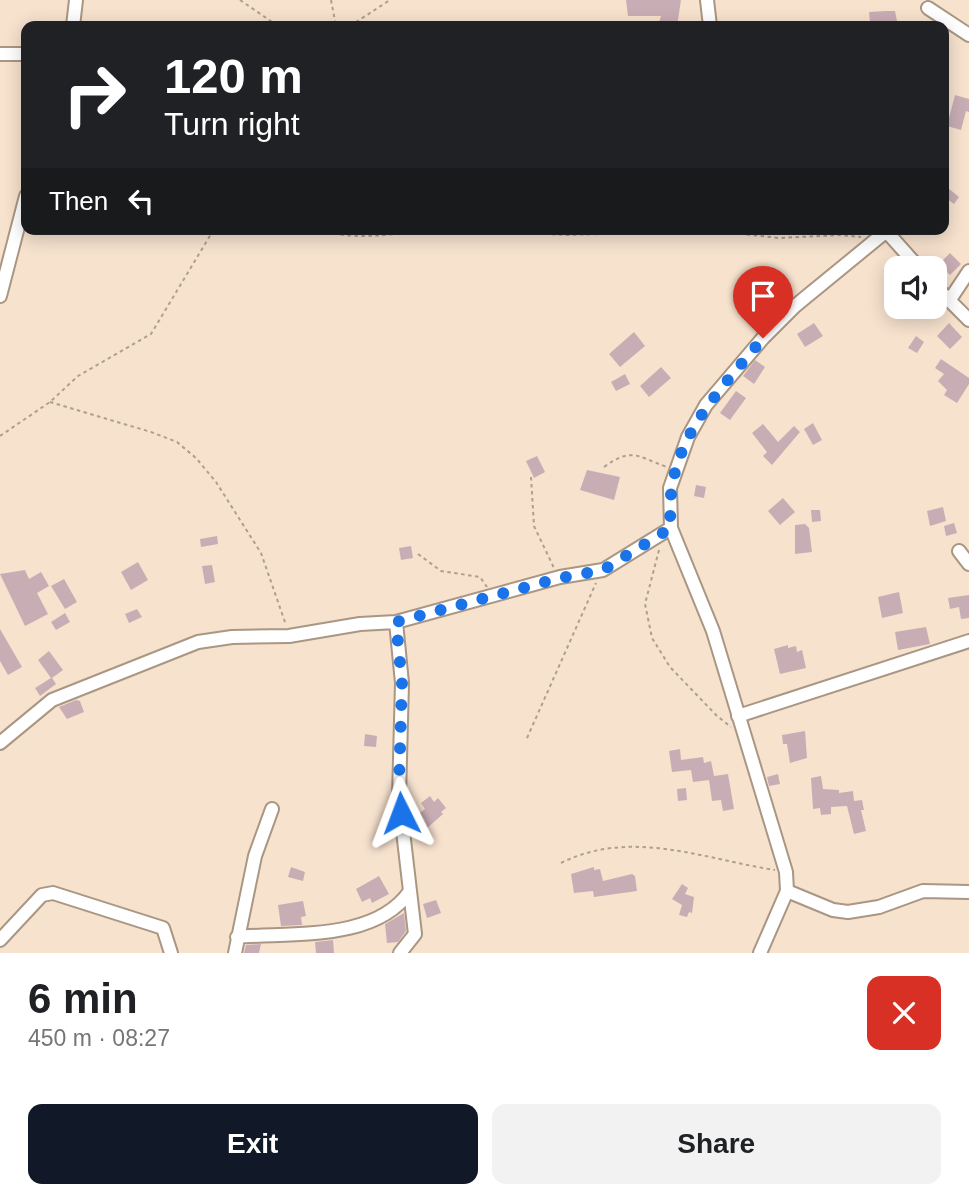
<!DOCTYPE html>
<html lang="en">
<head>
<meta charset="utf-8">
<style>
	:root { --surface:#fff; --page:#f2f2f2; --text:#202124; --muted:#757577; --accent:#111827 }
	body { margin:0; font-family:Arial,sans-serif; background:var(--page); color:var(--text); height:100vh; display:flex; flex-direction:column; font-size:26px; white-space:nowrap }
	* { box-sizing:border-box; margin:0 }
	p { font-size:23px; color:var(--muted) }
	.icon { flex:none; width:38px; height:38px; fill:none; stroke:currentColor; stroke-width:2; stroke-linecap:round; stroke-linejoin:round }
	.map { position:relative; height:953px; overflow:hidden }
	.panel { display:flex; flex-direction:column; background:var(--surface); flex:1 }
	.panel>* { flex:none }
	.top-card { position:absolute; left:21px; top:21px; width:928px; height:214px; border-radius:14px; box-shadow:0 4px 18px #0003; background:#202124; color:#fff; overflow:hidden }
	.controls { position:absolute; left:884px; top:256px; display:grid; gap:14px }
	.controls a { display:grid; place-items:center; width:63px; height:63px; border-radius:14px; background:var(--surface); box-shadow:0 4px 18px #0003; font-size:35px }
	.pin { position:absolute; display:grid; place-items:center; width:60px; height:60px; color:#fff; margin:-72px -30px; border-radius:50% 50% 50% 0; rotate:-45deg; box-shadow:0 0 7px #0007 }
	.pin .icon { rotate:45deg }
	.me { position:absolute; width:77px; margin:-38px; rotate:357deg; stroke-linejoin:round; filter:drop-shadow(0 0 5px #0008) }
	.turn { display:flex; align-items:center; gap:24px; height:147px; padding:0 28px; font-size:32px }
	.turn .icon { width:91px; height:91px; stroke-width:2.5 }
	.turn b { display:block; font-size:49px; line-height:60px }
	.then { display:flex; align-items:center; height:66px; padding:0 28px; background:#0003; gap:14px; font-size:26px }
	.round { display:grid; place-items:center; flex:none; width:74px; height:74px; border-radius:14px; background:var(--page) }
	.headline { display:flex; align-items:center; justify-content:space-between; height:119px; padding:0 28px }
	h1 { font-size:42px; font-weight:800; line-height:52px }
	.primary-button { display:flex; gap:14px; margin-top:auto; padding:14px 28px }
	.primary-button a { flex:1; height:80px; border-radius:14px; background:var(--accent); color:#fff; font-size:28px; font-weight:800; line-height:80px; text-align:center }
	.primary-button a+a { background:var(--page); color:var(--text) }
	.map>svg:first-child { display:block }
	.building { fill:#c9adb5 }
	.lines { fill:none; stroke-linecap:round; stroke-linejoin:round }
	.minor-casing { stroke:#a99683; stroke-width:16 }
	.path { stroke:#af9f8f; stroke-width:2; stroke-dasharray:3.5 3.5; stroke-linecap:butt }
	.minor { stroke:#fff; stroke-width:12 }
	.route { stroke:#1a73e8; stroke-width:12; stroke-dasharray:0 21.6 }
</style>
</head>
<body>
<div class="map">
<svg width="969" height="953" viewBox="0 0 969 953">
	<rect width="100%" height="100%" fill="#f7e2ce"/>
	<path class="building" d="M 626,0 L 681,0 L 677,26 L 658,26 L 661,16 L 628,16 Z
		M 886,11 L 895,11 L 898,26 L 870,23 L 869,12 Z
		M 955,95 L 969,99 L 969,112 L 966,111 L 961,130 L 947,126 Z
		M 943,184 L 959,197 L 954,204 L 943,196 Z
		M 950,253 L 961,264 L 950,275 L 939,264 Z
		M 814,323 L 823,336 L 805,347 L 797,334 Z
		M 949,323 L 962,337 L 950,349 L 937,336 Z
		M 634,332 L 645,346 L 620,367 L 609,354 Z
		M 916,336 L 924,342 L 917,353 L 908,348 Z
		M 941,359 L 969,378 L 969,384 L 957,403 L 944,395 L 947,390 L 938,381 L 944,374 L 935,368 Z
		M 755,360 L 765,367 L 754,384 L 743,376 Z
		M 661,367 L 671,378 L 649,397 L 640,386 Z
		M 625,374 L 630,384 L 616,391 L 611,382 Z
		M 736,391 L 746,398 L 730,420 L 720,413 Z
		M 813,423 L 822,440 L 813,445 L 804,429 Z
		M 763,424 L 778,442 L 794,426 L 800,432 L 772,465 L 763,456 L 767,452 L 752,433 Z
		M 537,456 L 545,472 L 534,478 L 526,461 Z
		M 587,470 L 620,477 L 614,500 L 580,490 Z
		M 696,485 L 706,487 L 704,498 L 694,496 Z
		M 783,498 L 795,512 L 780,525 L 768,511 Z
		M 943,507 L 946,521 L 930,526 L 927,511 Z
		M 811,510 L 820,510 L 821,521 L 812,522 Z
		M 954,523 L 957,533 L 946,536 L 944,526 Z
		M 805,524 L 809,528 L 812,552 L 795,554 L 795,525 Z
		M 217,536 L 218,544 L 201,547 L 200,539 Z
		M 411,546 L 413,558 L 401,560 L 399,548 Z
		M 138,562 L 148,580 L 131,590 L 121,572 Z
		M 212,565 L 215,582 L 205,584 L 202,566 Z
		M 25,570 L 29,579 L 41,572 L 49,586 L 37,593 L 48,614 L 25,626 L 0,574 Z
		M 64,579 L 77,602 L 65,609 L 51,586 Z
		M 899,592 L 903,613 L 882,618 L 878,597 Z
		M 969,595 L 969,618 L 961,619 L 959,607 L 950,609 L 948,598 Z
		M 137,609 L 142,617 L 129,623 L 125,614 Z
		M 65,613 L 70,622 L 56,630 L 51,622 Z
		M 926,627 L 930,644 L 898,650 L 895,632 Z
		M 0,629 L 22,667 L 8,675 L 0,661 Z
		M 788,645 L 788,648 L 796,646 L 797,652 L 802,650 L 806,668 L 780,674 L 774,649 Z
		M 49,651 L 63,670 L 52,678 L 56,684 L 40,696 L 35,688 L 51,678 L 38,660 Z
		M 76,700 L 80,701 L 84,712 L 67,719 L 59,707 Z
		M 805,731 L 807,758 L 790,763 L 787,744 L 783,744 L 782,735 Z
		M 365,734 L 377,736 L 376,747 L 364,746 Z
		M 680,749 L 681,760 L 703,757 L 704,763 L 711,761 L 714,776 L 728,774 L 734,809 L 723,811 L 721,800 L 712,801 L 709,780 L 693,782 L 691,770 L 672,772 L 669,751 Z
		M 778,774 L 780,784 L 769,786 L 767,777 Z
		M 821,776 L 823,789 L 839,790 L 839,793 L 853,791 L 854,801 L 862,800 L 864,810 L 861,810 L 866,831 L 854,834 L 847,806 L 831,807 L 831,814 L 821,815 L 820,808 L 813,809 L 811,778 Z
		M 686,788 L 687,800 L 678,801 L 677,789 Z
		M 430,796 L 434,802 L 438,798 L 446,808 L 441,812 L 443,814 L 426,829 L 416,816 L 425,809 L 421,803 Z
		M 291,867 L 305,872 L 303,881 L 288,877 Z
		M 594,867 L 594,870 L 600,869 L 603,881 L 632,874 L 635,876 L 637,891 L 594,897 L 593,891 L 574,893 L 571,874 Z
		M 379,876 L 389,894 L 372,903 L 370,898 L 362,902 L 356,889 Z
		M 682,884 L 688,888 L 685,894 L 694,897 L 692,913 L 689,912 L 687,917 L 679,915 L 682,905 L 672,899 Z
		M 436,900 L 441,913 L 427,918 L 423,904 Z
		M 303,901 L 306,916 L 301,917 L 302,925 L 281,926 L 278,905 Z
		M 404,913 L 406,931 L 398,942 L 387,943 L 385,924 Z
		M 333,940 L 334,953 L 316,953 L 315,942 Z
		M 261,944 L 259,953 L 244,953 L 246,945 Z"/>
	<g class="lines">
		<g class="minor-casing">
			<path id="minor" d="M 707,0 L 710,26
				M 928,8 L 969,35
				M 73,26 L 76,0
				M 0,54 L 26,54
				M 887,232 L 919,268
				M 934,285 L 969,320
				M 0,296 L 26,196
				M 949,301 L 969,271
				M 959,551 L 969,564
				M 738,716 L 969,641
				M 0,743 L 52,700 L 198,642 L 232,637 L 289,636 L 360,624 L 396,622 L 560,577 L 603,570 L 671,528
				M 787,891 L 833,910 L 848,912 L 879,907 L 923,891 L 969,892
				M 237,937 C 291,932 375,942 410,891 L 399,797 L 402,683 L 396,622
				M 0,940 L 42,895 L 53,893 L 163,928 L 171,953
				M 235,953 L 255,856 L 272,809
				M 400,953 L 415,934 L 410,891
				M 760,953 L 787,891 L 786,872 L 713,631 L 671,528 L 670,488 L 688,437 L 706,405 L 763,338 L 795,306 L 889,229"/>
		</g>
		<path class="path" d="M 240,0 L 278,26
			M 331,0 L 336,26
			M 350,26 L 390,0
			M 313,229 C 356,241 388,235 431,229
			M 461,229 L 566,235 L 633,233 L 650,229
			M 698,229 L 779,238 L 840,235 L 861,237
			M 50,402 L 151,432 L 177,442 L 196,458 L 216,482 L 261,553 L 286,625
			M 0,436 L 50,402 L 78,376 L 151,334 L 214,229
			M 604,467 C 632,447 636,456 667,467
			M 531,477 L 534,526 L 554,568
			M 659,550 L 645,604 L 652,638 L 670,667 L 717,716 L 731,727
			M 418,554 L 441,571 L 480,577 L 487,587
			M 527,738 L 596,583
			M 561,863 C 631,828 703,859 775,870"/>
		<use href="#minor" class="minor"/>
	</g>
	<g class="lines">
		<path class="route" d="M 401,813 L 399,783 L 402,683 L 396,622 L 560,578 L 603,570 L 671,528 C 663,445 714,398 763,338"/>
	</g>
</svg>
<div class="controls">
<a><svg class="icon" aria-label="sound" viewBox="0 0 24 24"><path d="M4 9h4l5-4v14l-5-4H4zM17 9q2 3 0 6"/></svg></a>
</div>
<div class="pin" style="left:763px;top:338px;background:#d93025"><svg class="icon" aria-label="arrive" viewBox="0 0 24 24"><path d="M6 21V4h12l-3 4 3 4H6"/></svg></div>
<svg class="me" style="left:401px;top:813px" viewBox="-20 -20 40 40"><path d="M0-17L14 15 0 8-14 15z" fill="#1a73e8" stroke="#fff" stroke-width="4"/></svg>
<div class="top-card">
<div class="turn"><svg class="icon" aria-label="right" viewBox="0 0 24 24"><path d="M7 20v-9h11M14 6l5 5-5 5"/></svg><div><b>120 m</b>Turn right</div></div>
<div class="then">Then<svg class="icon" aria-label="left" viewBox="0 0 24 24"><path d="M17 20v-9H6M10 6l-5 5 5 5"/></svg></div>
</div>
</div>
<section class="panel">
<div class="headline"><div><h1>6 min</h1><p>450 m · 08:27</p></div><a class="round" style="background:#d93025;color:#fff"><svg class="icon" aria-label="close" viewBox="0 0 24 24"><path d="M6 6l12 12M18 6L6 18"/></svg></a></div>
<div class="primary-button"><a>Exit</a><a>Share</a></div>
</section>
</body>
</html>
